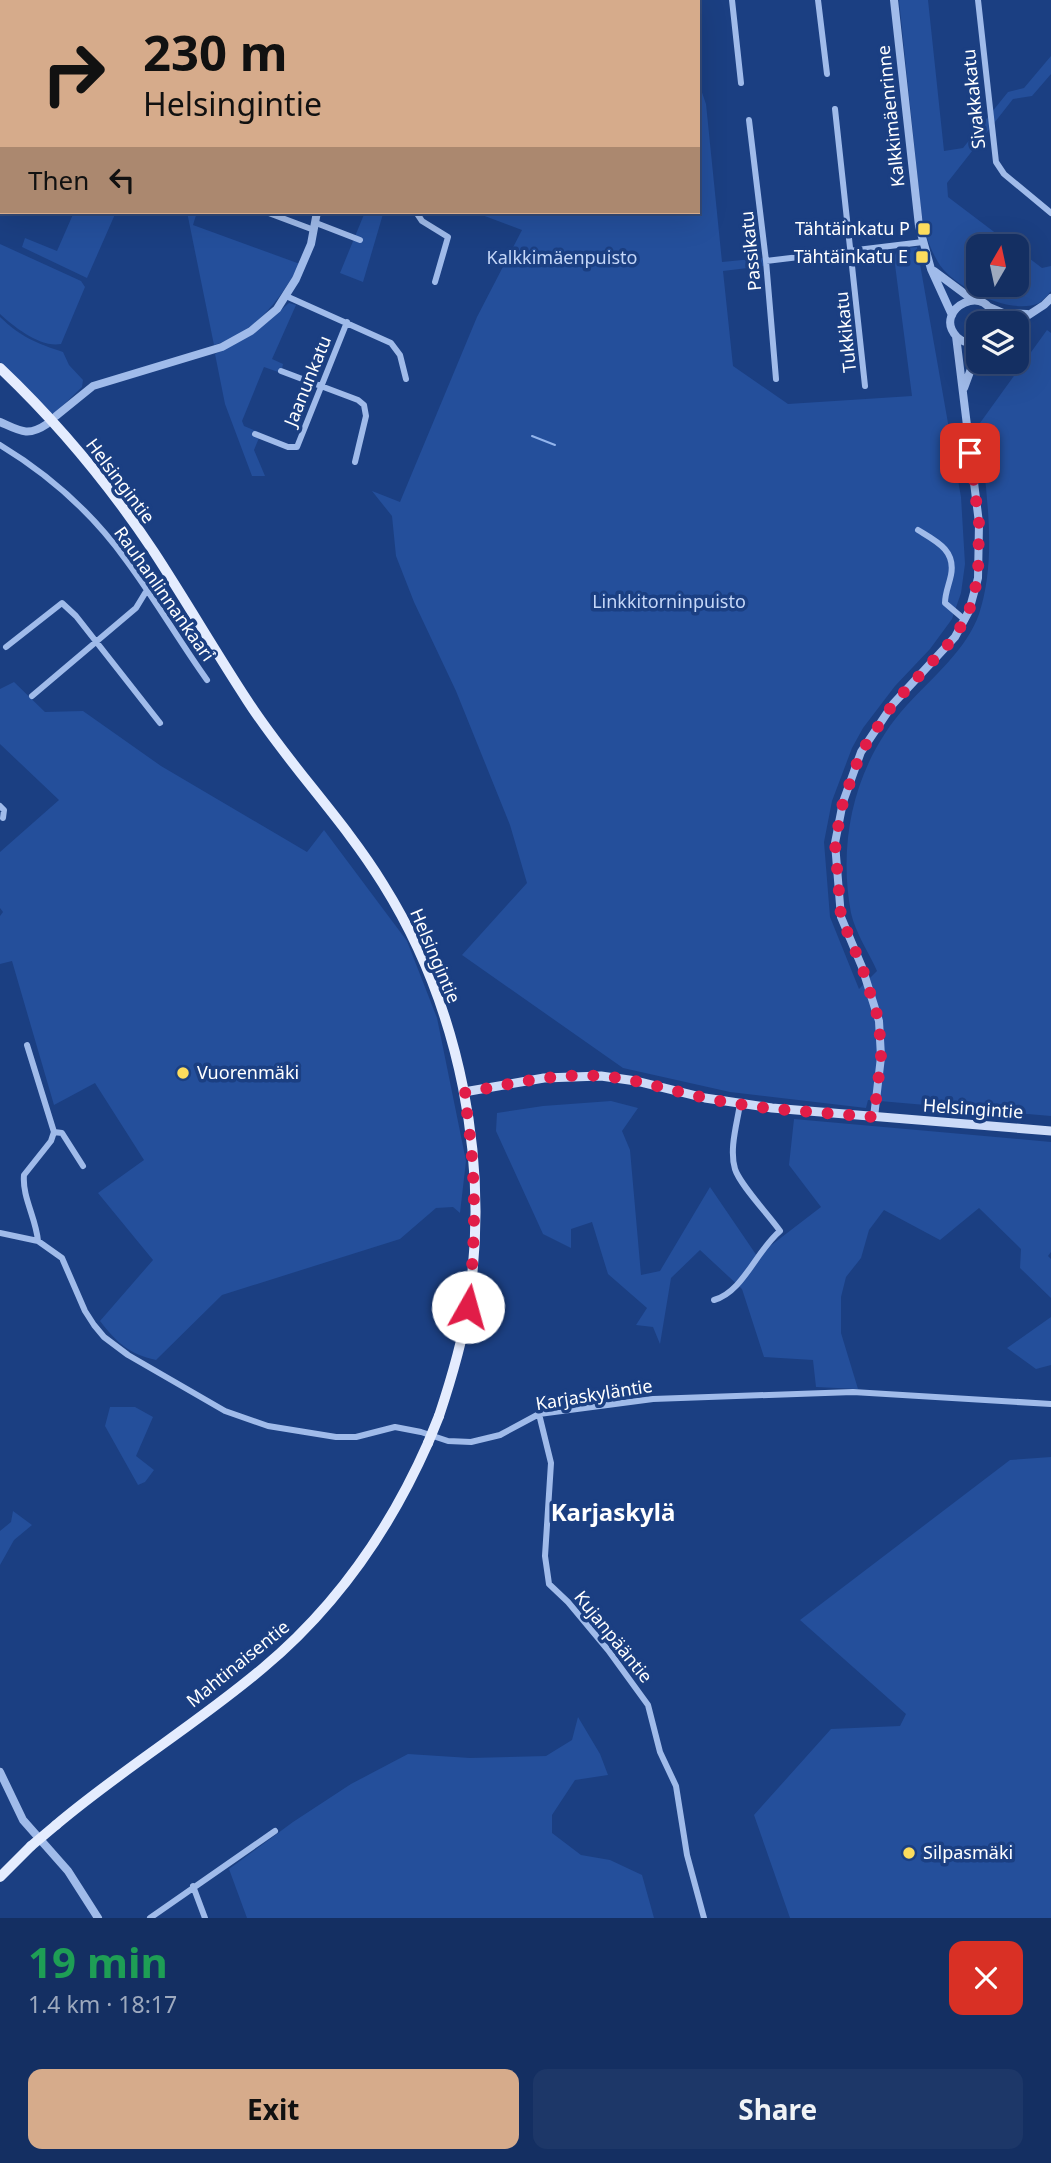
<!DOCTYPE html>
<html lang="en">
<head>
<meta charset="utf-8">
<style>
	:root { --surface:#142f62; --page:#1d3768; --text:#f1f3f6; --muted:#9da9be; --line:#334a77; --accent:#d6ab8b }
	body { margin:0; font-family:"Noto Sans",sans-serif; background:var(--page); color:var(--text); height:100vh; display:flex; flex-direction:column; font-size:26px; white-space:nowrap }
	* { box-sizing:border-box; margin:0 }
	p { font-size:23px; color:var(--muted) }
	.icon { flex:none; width:38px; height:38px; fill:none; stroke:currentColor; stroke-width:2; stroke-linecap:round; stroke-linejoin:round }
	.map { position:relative; height:1918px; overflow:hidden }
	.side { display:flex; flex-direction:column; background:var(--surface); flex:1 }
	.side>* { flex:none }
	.banner { position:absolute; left:0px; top:0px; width:700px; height:214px; box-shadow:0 7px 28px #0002,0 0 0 2px var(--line); background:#d6ab8b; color:#111; overflow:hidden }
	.needle { width:46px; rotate:9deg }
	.fabs { position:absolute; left:966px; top:234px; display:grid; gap:14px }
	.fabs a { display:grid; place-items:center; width:63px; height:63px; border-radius:14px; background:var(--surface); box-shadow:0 7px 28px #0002,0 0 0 2px var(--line); font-size:35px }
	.pin { position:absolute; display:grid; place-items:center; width:60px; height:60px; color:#fff; margin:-30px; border-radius:14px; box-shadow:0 4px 10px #0006 }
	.me { position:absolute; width:77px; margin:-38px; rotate:7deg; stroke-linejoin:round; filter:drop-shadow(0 0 5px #0008) }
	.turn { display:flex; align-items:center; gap:24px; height:147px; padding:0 28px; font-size:32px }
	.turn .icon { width:91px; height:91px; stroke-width:2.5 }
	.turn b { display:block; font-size:49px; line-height:60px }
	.then { display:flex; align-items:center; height:66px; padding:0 28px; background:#0003; gap:14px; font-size:26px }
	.round { display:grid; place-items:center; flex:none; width:74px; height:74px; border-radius:14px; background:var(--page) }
	.headline { display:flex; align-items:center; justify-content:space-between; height:119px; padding:0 28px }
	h1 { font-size:42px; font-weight:700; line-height:52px; color:#1e9e55 }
	.button { display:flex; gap:14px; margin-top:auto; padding:14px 28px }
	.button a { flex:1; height:80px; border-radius:14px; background:var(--accent); color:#111; font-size:28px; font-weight:700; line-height:80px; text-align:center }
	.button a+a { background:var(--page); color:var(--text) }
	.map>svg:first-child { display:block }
	.green { fill:#244f9b }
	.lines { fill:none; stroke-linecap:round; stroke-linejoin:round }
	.stream { stroke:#93b5ed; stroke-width:2 }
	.minor { stroke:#a0bbea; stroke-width:6 }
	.tertiary { stroke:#a0bbea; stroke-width:8 }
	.secondary { stroke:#ccdbf8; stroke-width:9 }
	.primary { stroke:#e4ecfe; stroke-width:10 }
	.primary-bridge { stroke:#e4ecfe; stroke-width:10 }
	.route { stroke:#e11d48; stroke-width:12; stroke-dasharray:0 21.6 }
	.poi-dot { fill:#fcdc5d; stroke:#1b3f82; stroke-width:2.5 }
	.labels { text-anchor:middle; stroke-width:7; stroke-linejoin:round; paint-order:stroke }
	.street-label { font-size:18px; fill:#fff; stroke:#1b3f82 }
	.poi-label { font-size:18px; fill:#fff; stroke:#1b3f82; text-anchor:end }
	.park-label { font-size:18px; fill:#c5d7f8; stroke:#1b3f82 }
	.district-label { font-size:24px; font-weight:bold; fill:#fff; stroke:#1b3f82 }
</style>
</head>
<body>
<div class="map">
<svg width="1051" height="1918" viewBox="0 0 1051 1918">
	<rect width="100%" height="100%" fill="#1b3f82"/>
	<path class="green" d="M 481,0 L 688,0 L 688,2 L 482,2 Z
		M 899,0 L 928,0 L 944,151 L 963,148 L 1008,92 L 1024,88 L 1051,56 L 1051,74 L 1032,96 L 1013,99 L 947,183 L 948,197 L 1014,247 L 978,247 L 978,285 L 1017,285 L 1017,249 L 1042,268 L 1051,266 L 1051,291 C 1048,295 1043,300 1039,303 C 1011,316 952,287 938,262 C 928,246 924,228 921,210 Z
		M 698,81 L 706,104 L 722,262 L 763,258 L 764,266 L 723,271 L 733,366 L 788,404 L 912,396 L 894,257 L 898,249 L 917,247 L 961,497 L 965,564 L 961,593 L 952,619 L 930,649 L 895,686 L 863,728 L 852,748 L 832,801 L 824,842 L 830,917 L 859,989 L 877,971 C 869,953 855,932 851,913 C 837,838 856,761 907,705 C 932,678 967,649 979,614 C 999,553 984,486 980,423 L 1047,330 L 1051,333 L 1051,1116 L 868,1100 L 866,1108 L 730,1092 L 623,1068 L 462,955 L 527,883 L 510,825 L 456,691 L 414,602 L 396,556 L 392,516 L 372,491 L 400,502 L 477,317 L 522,230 L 474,212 L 698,212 Z
		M 74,212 L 116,212 L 87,278 L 22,247 L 25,238 L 57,251 Z
		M 187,212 L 197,212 L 193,225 L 300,264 C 280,300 255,333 214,345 Z
		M 365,212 L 383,214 L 363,282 L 340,273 Z
		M 0,244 L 81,281 L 85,287 L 61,344 C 41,348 14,327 0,314 Z
		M 289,303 L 296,305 L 272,359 L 283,364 L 281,373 L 264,367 L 242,421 L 244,426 L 261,433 L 254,450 L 265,476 L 252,476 L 225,404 L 215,354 L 253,334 Z
		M 0,317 C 21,337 36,343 63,352 L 69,365 L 83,380 L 82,387 L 53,415 L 0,362 Z
		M 14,682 L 45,712 L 83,711 L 161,766 L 307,852 L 324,830 L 407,941 L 437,1018 L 466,1161 L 460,1213 L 453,1207 L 436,1208 L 400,1239 L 222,1295 L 156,1360 C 129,1354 117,1343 100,1321 L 153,1260 L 98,1193 L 144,1160 L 95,1083 L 54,1105 L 12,961 L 0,964 L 0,916 L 3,912 L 0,908 L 0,852 L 59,800 L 0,744 L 0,689 Z
		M 611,1101 L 638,1108 L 622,1131 L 630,1150 L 641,1275 L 660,1271 L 710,1187 L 757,1256 L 821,1207 L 789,1165 L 794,1119 L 1051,1142 L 1051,1252 L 1048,1256 L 1051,1259 L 1051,1298 L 1020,1268 L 1021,1249 L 979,1208 L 940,1240 L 884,1210 L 869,1230 L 861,1258 L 846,1277 L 841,1297 L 841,1333 L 858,1389 L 816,1387 L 813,1360 L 764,1357 L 742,1289 L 700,1250 L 671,1278 L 660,1344 L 653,1327 L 636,1325 L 647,1308 L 608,1274 L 592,1222 L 571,1229 L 571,1248 L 543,1234 L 496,1131 L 497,1113 L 543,1106 Z
		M 1051,1317 L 1051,1365 L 1036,1369 L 1007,1348 Z
		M 110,1407 L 135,1407 L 153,1417 L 136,1456 L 154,1470 L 145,1482 L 138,1485 L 105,1426 Z
		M 1051,1457 L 1051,1918 L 790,1918 L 754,1815 L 831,1729 L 900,1726 L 906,1714 L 800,1620 L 1010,1460 Z
		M 13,1511 L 32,1525 L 14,1540 L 0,1565 L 0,1531 L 11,1522 Z
		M 578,1717 L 600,1754 L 608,1775 L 575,1780 L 552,1815 L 552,1833 L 581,1855 L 610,1860 L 642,1875 L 654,1918 L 247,1918 L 229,1869 L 293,1822 L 351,1784 L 408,1754 L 470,1758 L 546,1756 L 572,1740 Z"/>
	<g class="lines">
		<path class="stream" d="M 532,436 L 555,445"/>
		<path class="minor" d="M 248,0 L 253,2
			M 366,0 L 371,2
			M 444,0 L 444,2
			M 732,0 L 741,83
			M 818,0 L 827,74
			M 978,0 L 996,162 L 1004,174 L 1051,213
			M 296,2 L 297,0
			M 388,2 L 396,0
			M 0,35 L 2,31
			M 0,75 L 2,76
			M 835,109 L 865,386
			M 749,120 L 766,261 L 776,379
			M 0,196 L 2,196
			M 266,212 L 314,230
			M 416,212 L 422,221 L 448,237 L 435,282
			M 316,223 L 360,240
			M 766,261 L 923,242
			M 286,296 L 391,343 L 400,355 L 406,379
			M 281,371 L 358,400 L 364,405 L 366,416 L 355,462
			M 255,434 L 288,447 L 297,447 L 347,322
			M 0,445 C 48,474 93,514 126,560 C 155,599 179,641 207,680
			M 918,530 C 936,541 956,550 951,575 C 949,585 945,593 945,603 L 965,620
			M 6,647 L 62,603 L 76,616 L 160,723
			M 32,696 L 136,608 L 147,590
			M 0,806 L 4,810 L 3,818
			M 27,1045 L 54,1132 L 51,1141 L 24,1175 C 22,1197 36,1218 38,1241
			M 54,1132 L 62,1133 L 83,1166
			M 0,1233 L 38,1241 L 62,1258 L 85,1311 L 94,1325 L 104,1337 L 128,1355 L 225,1411 L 268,1426 L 336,1437 L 356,1437 L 395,1427 L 421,1432 L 448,1441 L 471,1442 L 500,1435 L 539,1414 L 653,1399 L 853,1392 L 1051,1404
			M 714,1300 C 743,1292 756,1251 780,1231 C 769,1215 740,1185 735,1169 C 729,1149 737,1124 740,1104
			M 539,1414 L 551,1463 L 545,1556 L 549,1584 L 568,1602 L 608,1650 L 648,1705 L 660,1752 L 676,1786 L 687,1855 L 704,1918
			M 193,1886 L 205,1918
			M 150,1918 L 275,1831"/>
		<path class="tertiary" d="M 894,0 L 919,226 L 931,269 L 952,315
			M 344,2 L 344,0
			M 934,271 L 973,300
			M 989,307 L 1003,313 L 1027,314
			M 1015,324 L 1044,305 L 1051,298
			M 978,342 C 970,343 963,343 957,337 C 930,309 992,278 994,324
			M 964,388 L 978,350
			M 56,416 L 93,386 L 222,347 L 251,331 L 277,309 L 296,279 L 311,244 L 317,212
			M 0,422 C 20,431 28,437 47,424
			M 874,1117 L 881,1057 L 879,1021 L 862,967 L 841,917 L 835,843 L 843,802 L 861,752 L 893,704 L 955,637 L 969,611 L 978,578 L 979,523 L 956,336
			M 0,1772 L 23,1820 L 68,1871 L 98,1918"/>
		<path class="secondary" d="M 464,1092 L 544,1078 L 601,1076 L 636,1081 L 705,1098 L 772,1108 L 1051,1131"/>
		<path class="primary" d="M 0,368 C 58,423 110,486 154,552 C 186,601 215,651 247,700 C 288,764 343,819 383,884 C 460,1007 491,1163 468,1306 C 462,1344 451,1380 439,1416
			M 56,1825 C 122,1769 197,1724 263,1668 C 336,1607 390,1529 428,1443
			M 0,1877 L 31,1846"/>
		<path class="primary-bridge" d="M 428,1443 L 439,1416
			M 31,1846 L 56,1825"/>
	</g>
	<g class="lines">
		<path class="route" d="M 468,1307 C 477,1234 476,1165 464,1093 C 509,1084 554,1073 601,1076 C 636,1079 670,1090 705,1098 C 760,1110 818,1112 874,1117 L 881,1057 L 879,1021 L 862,967 L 841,917 L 835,843 L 843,802 L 861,752 L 893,704 L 955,637 L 969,611 L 978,578 L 979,523 L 970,453"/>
	</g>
	<g class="poi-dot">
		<rect x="917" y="222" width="14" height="14" rx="3.5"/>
		<rect x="915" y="250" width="14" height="14" rx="3.5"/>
		<circle cx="183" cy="1073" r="7"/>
		<circle cx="909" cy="1853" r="7"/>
	</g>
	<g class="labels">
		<g class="street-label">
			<text transform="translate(974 99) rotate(-96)" y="6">Sivakkakatu</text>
			<text transform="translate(891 116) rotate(-96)" y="6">Kalkkimäenrinne</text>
			<text transform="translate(751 251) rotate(-96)" y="6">Passikatu</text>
			<text transform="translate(846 332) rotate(-96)" y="6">Tukkikatu</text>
			<text transform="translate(308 381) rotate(-68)" y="6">Jaanunkatu</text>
			<text transform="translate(120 481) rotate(53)" y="6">Helsingintie</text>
			<text transform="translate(164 594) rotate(55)" y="6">Rauhanlinnankaari</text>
			<text transform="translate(435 956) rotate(67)" y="6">Helsingintie</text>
			<text transform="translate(973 1109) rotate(4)" y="6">Helsingintie</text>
			<text transform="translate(594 1395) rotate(-9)" y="6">Karjaskyläntie</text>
			<text transform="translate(613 1637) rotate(51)" y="6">Kujanpääntie</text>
			<text transform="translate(238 1664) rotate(-39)" y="6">Mahtinaisentie</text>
		</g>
		<g class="poi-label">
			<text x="910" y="235">Tähtäinkatu P</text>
			<text x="908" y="263">Tähtäinkatu E</text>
			<text x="197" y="1079" text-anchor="start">Vuorenmäki</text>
			<text x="923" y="1859" text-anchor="start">Silpasmäki</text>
		</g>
		<g class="park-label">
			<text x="562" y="264">Kalkkimäenpuisto</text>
			<text x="669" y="608">Linkkitorninpuisto</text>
		</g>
		<g class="district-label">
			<text x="613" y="1521">Karjaskylä</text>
		</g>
	</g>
</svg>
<div class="fabs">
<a><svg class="needle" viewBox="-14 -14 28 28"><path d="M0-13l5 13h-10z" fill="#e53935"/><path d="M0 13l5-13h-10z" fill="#9da9be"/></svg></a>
<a><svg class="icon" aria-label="layers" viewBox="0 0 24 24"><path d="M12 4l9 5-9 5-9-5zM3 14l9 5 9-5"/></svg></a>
</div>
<div class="pin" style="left:970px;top:453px;background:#d93025"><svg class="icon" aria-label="arrive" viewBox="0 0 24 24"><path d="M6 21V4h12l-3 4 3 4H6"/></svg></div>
<svg class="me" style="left:468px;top:1307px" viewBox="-20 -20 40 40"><circle r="19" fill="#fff"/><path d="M0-13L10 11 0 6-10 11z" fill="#e11d48"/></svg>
<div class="banner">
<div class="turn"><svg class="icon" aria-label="right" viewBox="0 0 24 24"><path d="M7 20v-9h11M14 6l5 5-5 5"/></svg><div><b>230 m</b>Helsingintie</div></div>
<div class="then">Then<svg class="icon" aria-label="left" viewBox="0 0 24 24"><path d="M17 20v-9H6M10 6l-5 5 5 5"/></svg></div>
</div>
</div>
<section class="side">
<div class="headline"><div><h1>19 min</h1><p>1.4 km · 18:17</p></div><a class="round" style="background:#d93025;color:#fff"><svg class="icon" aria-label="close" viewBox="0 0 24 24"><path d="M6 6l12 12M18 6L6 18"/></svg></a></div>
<div class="button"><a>Exit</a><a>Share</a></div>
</section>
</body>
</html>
